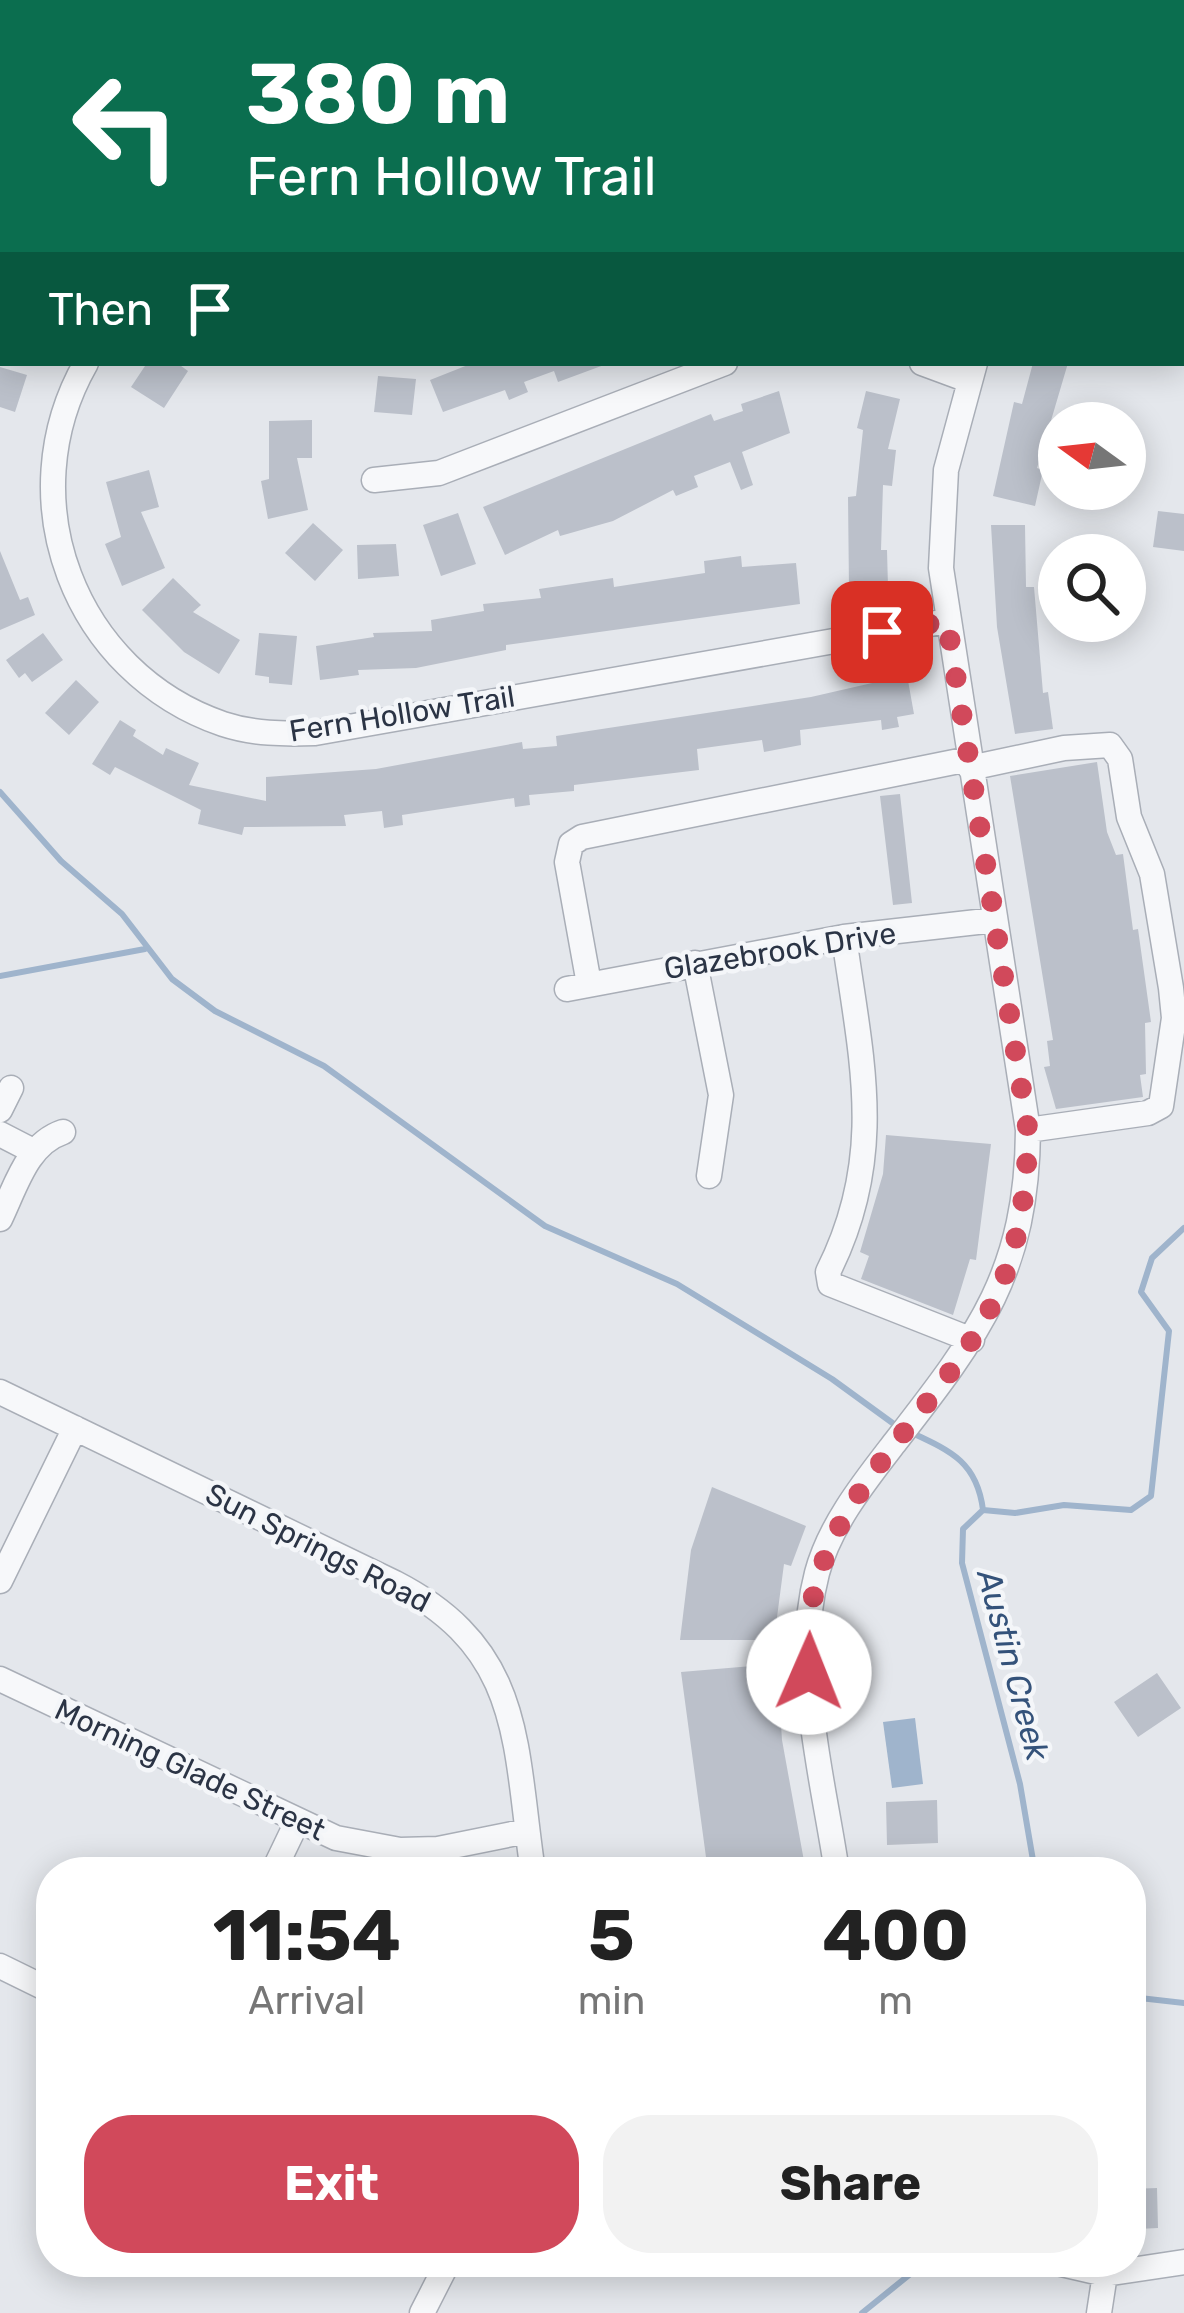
<!DOCTYPE html>
<html lang="en">
<head>
<meta charset="utf-8">
<style>
	:root { --surface:#fff; --page:#f2f2f2; --text:#222; --muted:#767676; --accent:#d1495b }
	body { margin:0; font-family:Rubik,sans-serif; background:var(--page); color:var(--text); height:100vh; display:flex; flex-direction:column; font-size:45px; white-space:nowrap }
	* { box-sizing:border-box; margin:0 }
	p { font-size:39px; color:var(--muted) }
	.icon { flex:none; width:66px; height:66px; fill:none; stroke:currentColor; stroke-width:2; stroke-linecap:round; stroke-linejoin:round }
	.map { position:relative; flex:1; overflow:hidden }
	.side { position:absolute; left:36px; top:1857px; width:1110px; height:420px; display:flex; flex-direction:column; background:var(--surface); border-radius:48px; box-shadow:0 6px 30px #0003 }
	.side>* { flex:none }
	.banner { position:absolute; left:0px; top:0px; width:1185px; height:366px; box-shadow:0 6px 30px #0003; background:#0b6e4f; color:#fff; overflow:hidden }
	.needle { width:78px; rotate:285deg }
	.fabs { position:absolute; left:1038px; top:402px; display:grid; gap:24px }
	.fabs a { display:grid; place-items:center; width:108px; height:108px; border-radius:50%; background:var(--surface); box-shadow:0 6px 30px #0003; font-size:60px }
	.pin { position:absolute; display:grid; place-items:center; width:102px; height:102px; color:#fff; margin:-51px; border-radius:24px; box-shadow:0 6px 18px #0006 }
	.me { position:absolute; width:132px; margin:-66px; rotate:1deg; stroke-linejoin:round; filter:drop-shadow(0 0 9px #0008) }
	.turn { display:flex; align-items:center; gap:42px; height:252px; padding:0 48px; font-size:54px }
	.turn .icon { width:156px; height:156px; stroke-width:2.5 }
	.turn b { display:block; font-size:84px; line-height:102px }
	.then { display:flex; align-items:center; height:114px; padding:0 48px; background:#0003; gap:24px; font-size:45px }
	.eta { display:flex; justify-content:space-evenly; align-items:center; height:204px; text-align:center }
	.eta b { font-size:72px; font-weight:700; line-height:84px }
	.cta { display:flex; gap:24px; margin-top:auto; padding:24px 48px }
	.cta a { flex:1; height:138px; border-radius:48px; background:var(--accent); color:#fff; font-size:48px; font-weight:700; line-height:138px; text-align:center }
	.cta a+a { background:var(--page); color:var(--text) }
	.map>svg:first-child { display:block }
	.water { fill:#9fb4cc }
	.lines { fill:none; stroke-linecap:round; stroke-linejoin:round }
	.stream { stroke:#9fb4cc; stroke-width:6 }
	.building { fill:#bbc0ca }
	.minor-casing { stroke:#a9aeb7; stroke-width:27 }
	.minor { stroke:#f7f8fa; stroke-width:24 }
	.route { stroke:#d1495b; stroke-width:21; stroke-dasharray:0 37.8 }
	.labels { text-anchor:middle; stroke-width:9; stroke-linejoin:round; paint-order:stroke }
	.street-label { font-size:30px; fill:#2b3445; stroke:#f4f6f9 }
	.water-label { font-size:33px; font-style:italic; fill:#34527a; stroke:#f4f6f9 }
</style>
</head>
<body>
<div class="map">
<svg width="1184" height="2313" viewBox="0 0 1184 2313">
	<rect width="100%" height="100%" fill="#e4e7ec"/>
	<path class="water" d="M 915,1718 L 923,1784 L 892,1788 L 883,1722 Z"/>
	<g class="lines">
		<path class="stream" d="M 0,792 L 61,861 L 122,914 L 172,979 L 215,1011 L 324,1066 L 545,1226 L 677,1284 L 832,1379 L 898,1427
			M 0,976 L 145,949
			M 910,1432 C 951,1451 977,1462 983,1510
			M 1035,1872 L 1020,1784 L 962,1563 L 963,1529 L 983,1510 L 1015,1513 L 1064,1505 L 1131,1510 L 1151,1496 L 1169,1331 L 1141,1292 L 1152,1258 L 1184,1228
			M 1131,1997 L 1184,2003
			M 862,2313 L 919,2267"/>
	</g>
	<path class="building" d="M 147,363 L 177,363 L 188,371 L 164,408 L 131,387 Z
		M 473,363 L 604,363 L 604,365 L 558,382 L 554,371 L 524,382 L 528,392 L 509,400 L 505,390 L 443,412 L 430,380 Z
		M 1033,363 L 1068,363 L 1037,468 L 1043,470 L 1035,506 L 993,496 L 1014,402 L 1022,404 Z
		M 0,367 L 27,375 L 15,412 L 0,407 Z
		M 378,376 L 416,379 L 412,415 L 374,412 Z
		M 779,391 L 790,433 L 742,452 L 753,485 L 741,490 L 730,462 L 694,476 L 698,487 L 676,496 L 673,490 L 613,521 L 560,536 L 558,530 L 505,555 L 483,507 L 711,414 L 714,421 L 743,411 L 741,404 Z
		M 866,391 L 900,399 L 888,449 L 896,450 L 892,486 L 883,485 L 881,550 L 887,550 L 888,587 L 849,589 L 848,497 L 856,496 L 863,430 L 857,428 Z
		M 312,420 L 312,458 L 297,458 L 308,510 L 268,519 L 261,481 L 269,479 L 269,421 Z
		M 149,470 L 159,507 L 141,512 L 165,568 L 122,586 L 105,544 L 121,537 L 106,482 Z
		M 1158,511 L 1184,514 L 1184,551 L 1153,547 Z
		M 458,513 L 476,564 L 441,576 L 423,525 Z
		M 313,523 L 343,550 L 315,581 L 285,553 Z
		M 991,525 L 1025,525 L 1026,587 L 1034,587 L 1043,693 L 1048,692 L 1053,729 L 1015,734 L 997,627 Z
		M 396,544 L 399,576 L 358,579 L 357,545 Z
		M 0,551 L 20,600 L 28,597 L 35,615 L 0,630 Z
		M 741,556 L 742,567 L 796,563 L 800,604 L 506,645 L 506,650 L 416,668 L 358,670 L 359,675 L 320,680 L 316,646 L 374,637 L 373,633 L 432,631 L 431,620 L 484,611 L 483,604 L 541,598 L 539,589 L 613,578 L 614,587 L 705,573 L 704,561 Z
		M 173,578 L 201,605 L 193,612 L 240,640 L 219,674 L 184,652 L 142,610 Z
		M 43,633 L 63,660 L 32,682 L 25,673 L 19,678 L 6,660 Z
		M 259,633 L 297,636 L 292,685 L 269,683 L 269,677 L 255,675 Z
		M 907,675 L 914,714 L 897,717 L 899,727 L 882,730 L 881,720 L 800,730 L 801,745 L 764,752 L 762,740 L 697,749 L 699,770 L 574,785 L 574,791 L 529,795 L 530,805 L 515,807 L 514,798 L 402,815 L 403,825 L 384,828 L 382,811 L 344,815 L 346,826 L 244,827 L 242,835 L 198,824 L 201,810 L 115,767 L 110,775 L 92,764 L 120,720 L 136,730 L 133,736 L 163,755 L 166,748 L 199,763 L 189,785 L 266,801 L 266,777 L 376,769 L 522,742 L 523,749 L 557,746 L 556,736 L 811,697 Z
		M 76,680 L 99,702 L 69,735 L 45,713 Z
		M 1097,762 L 1107,832 L 1116,855 L 1123,854 L 1133,930 L 1138,929 L 1151,1022 L 1145,1023 L 1146,1074 L 1140,1075 L 1143,1097 L 1056,1109 L 1044,1067 L 1050,1066 L 1047,1041 L 1053,1040 L 1010,776 Z
		M 900,794 L 912,903 L 893,905 L 880,796 Z
		M 886,1135 L 991,1144 L 976,1260 L 970,1259 L 953,1315 L 861,1279 L 869,1256 L 860,1252 L 883,1174 Z
		M 712,1487 L 806,1526 L 791,1566 L 784,1564 L 774,1640 L 680,1640 L 691,1550 Z
		M 777,1664 L 782,1740 L 806,1872 L 708,1872 L 681,1672 Z
		M 1157,1673 L 1181,1708 L 1138,1737 L 1114,1702 Z
		M 937,1800 L 938,1843 L 887,1845 L 886,1802 Z
		M 1157,2188 L 1158,2228 L 1138,2229 L 1131,2224 L 1131,2189 Z"/>
	<g class="lines">
		<g class="minor-casing">
			<path id="minor" d="M 701,0 L 709,3
				M 657,3 L 658,0
				M 0,24 L 3,24
				M 1182,45 L 1184,43
				M 1182,182 L 1184,183
				M 0,317 L 3,318
				M 86,363 C 8,499 74,673 223,724 C 253,734 284,734 315,733 L 947,621
				M 922,363 L 968,380
				M 374,480 L 439,473 L 725,363
				M 970,768 L 1064,748 L 1110,745 L 1120,759 L 1129,817 L 1152,874 L 1171,988 L 1174,1018 L 1161,1106 L 1148,1113 L 1028,1130
				M 844,937 C 861,1059 887,1155 828,1272 L 830,1284 L 972,1340
				M 695,963 L 721,1095 L 709,1176
				M 589,984 L 567,862 L 571,844 L 582,837 L 969,759
				M 567,989 L 844,937 L 995,920
				M 0,1110 L 11,1088
				M 0,1134 L 33,1151
				M 0,1219 C 16,1186 27,1144 63,1132
				M 0,1392 L 395,1583 C 525,1650 514,1745 533,1872
				M 0,1581 L 75,1428
				M 0,1679 L 336,1838 L 400,1850 L 438,1849 L 527,1831
				M 273,1872 L 297,1822
				M 837,1872 C 823,1777 792,1668 817,1573 C 830,1524 866,1480 896,1441 C 980,1333 1027,1271 1028,1130 L 941,568 L 946,470 L 975,363
				M 0,1966 L 51,1991
				M 1053,2262 L 1105,2274 L 1184,2262
				M 422,2313 L 448,2262
				M 1099,2313 L 1105,2274"/>
		</g>
		<use href="#minor" class="minor"/>
	</g>
	<g class="lines">
		<path class="route" d="M 809,1672 C 795,1513 924,1435 990,1309 C 1019,1253 1027,1192 1028,1130 L 947,621 L 882,632"/>
	</g>
	<g class="labels">
		<g class="street-label">
			<text transform="translate(402 714) rotate(-9)" y="10">Fern Hollow Trail</text>
			<text transform="translate(780 951) rotate(-9)" y="10">Glazebrook Drive</text>
			<text transform="translate(318 1548) rotate(27)" y="10">Sun Springs Road</text>
			<text transform="translate(190 1770) rotate(25)" y="10">Morning Glade Street</text>
		</g>
		<g class="water-label">
			<text transform="translate(1014 1665) rotate(75)" y="12">Austin Creek</text>
		</g>
	</g>
</svg>
<div class="fabs">
<a><svg class="needle" viewBox="-14 -14 28 28"><path d="M0-13l5 13h-10z" fill="#e53935"/><path d="M0 13l5-13h-10z" fill="#767676"/></svg></a>
<a><svg class="icon" aria-label="search" viewBox="0 0 24 24"><circle cx="10" cy="10" r="6"/><path d="M15 15l6 6"/></svg></a>
</div>
<div class="pin" style="left:882px;top:632px;background:#d93025"><svg class="icon" aria-label="arrive" viewBox="0 0 24 24"><path d="M6 21V4h12l-3 4 3 4H6"/></svg></div>
<svg class="me" style="left:809px;top:1672px" viewBox="-20 -20 40 40"><circle r="19" fill="#fff"/><path d="M0-13L10 11 0 6-10 11z" fill="#d1495b"/></svg>
<div class="banner">
<div class="turn"><svg class="icon" aria-label="left" viewBox="0 0 24 24"><path d="M17 20v-9H6M10 6l-5 5 5 5"/></svg><div><b>380 m</b>Fern Hollow Trail</div></div>
<div class="then">Then<svg class="icon" aria-label="arrive" viewBox="0 0 24 24"><path d="M6 21V4h12l-3 4 3 4H6"/></svg></div>
</div>
<section class="side">
<div class="eta">
<div><b>11:54</b><p>Arrival</p></div>
<div><b>5</b><p>min</p></div>
<div><b>400</b><p>m</p></div>
</div>
<div class="cta"><a>Exit</a><a>Share</a></div>
</section>
</div>
</body>
</html>
